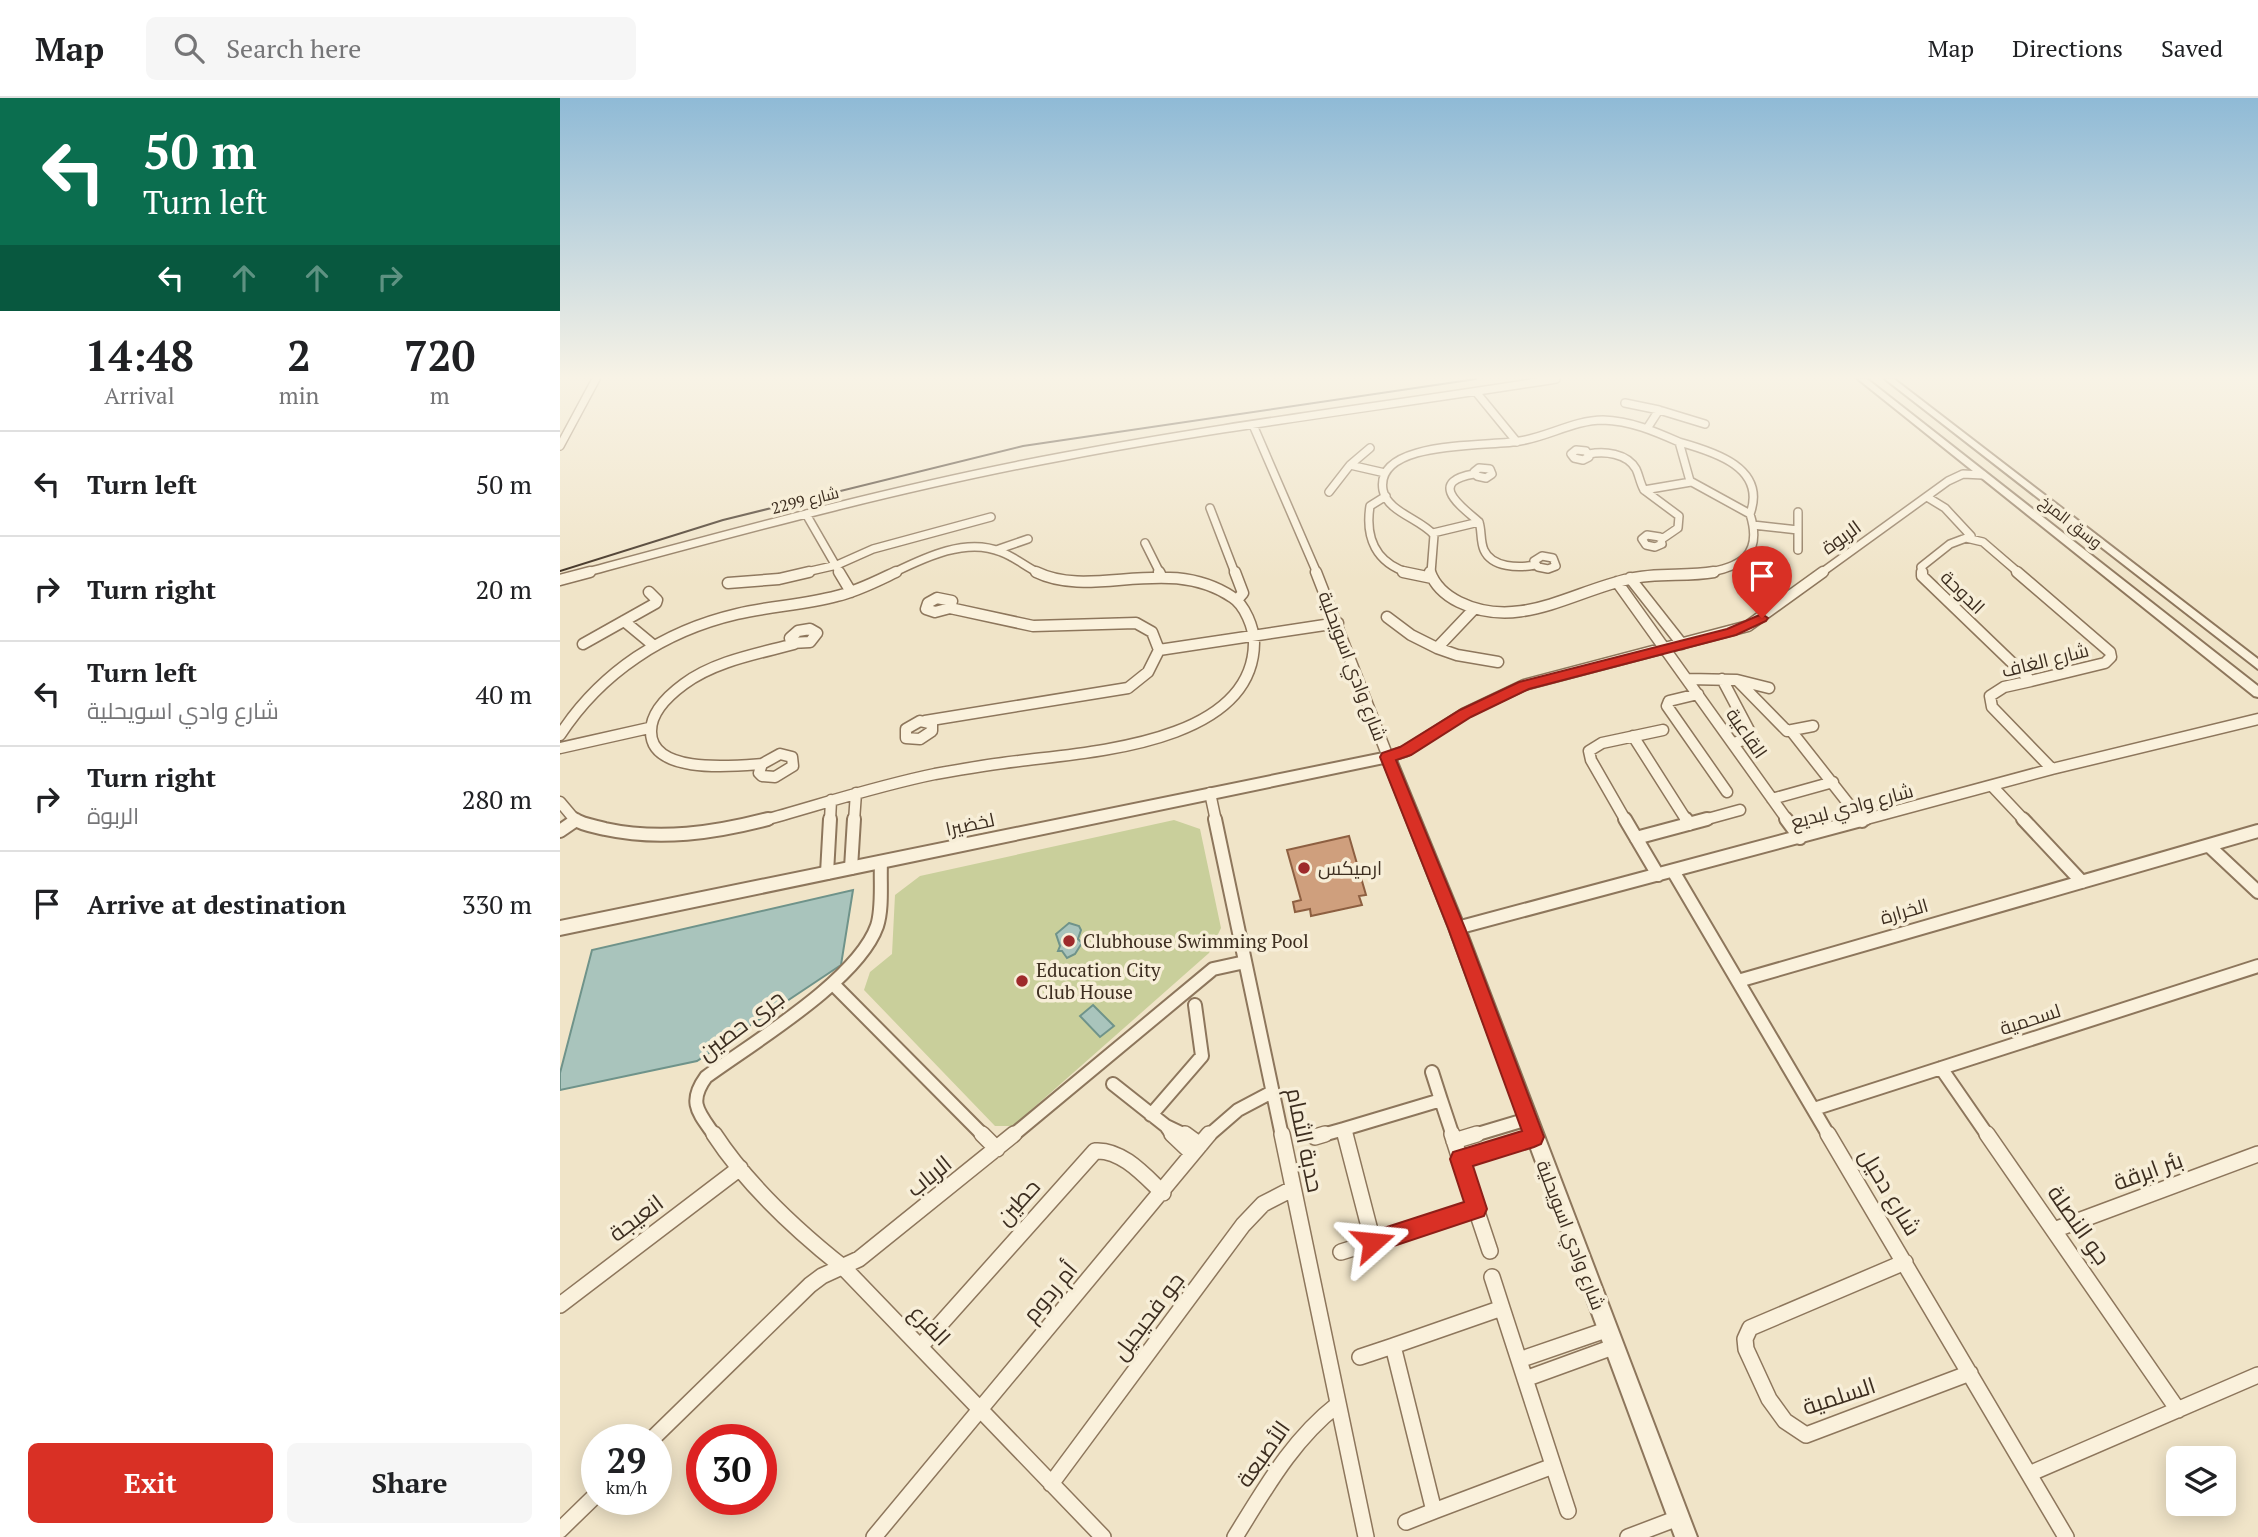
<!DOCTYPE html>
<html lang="en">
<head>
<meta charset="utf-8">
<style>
	:root { --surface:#fff; --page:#f6f6f6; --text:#202124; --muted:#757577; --line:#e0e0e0; --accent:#d93025 }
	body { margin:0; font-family:"PT Serif",Cairo,serif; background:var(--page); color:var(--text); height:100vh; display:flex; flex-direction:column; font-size:26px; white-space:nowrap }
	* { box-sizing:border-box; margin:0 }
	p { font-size:23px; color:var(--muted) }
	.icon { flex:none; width:38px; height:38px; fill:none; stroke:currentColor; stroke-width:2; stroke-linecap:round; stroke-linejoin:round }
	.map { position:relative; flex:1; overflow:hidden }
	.side { display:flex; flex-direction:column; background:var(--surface); width:560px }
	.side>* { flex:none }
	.banner { background:#0b6e4f; color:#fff; overflow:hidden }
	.fabs { position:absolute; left:1606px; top:1348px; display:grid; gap:14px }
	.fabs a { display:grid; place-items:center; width:70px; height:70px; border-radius:10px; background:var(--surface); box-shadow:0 4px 18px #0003; font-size:35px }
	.speed { position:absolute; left:21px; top:1326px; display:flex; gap:14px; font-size:35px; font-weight:700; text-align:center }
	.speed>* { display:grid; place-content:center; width:91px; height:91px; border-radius:50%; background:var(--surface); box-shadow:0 4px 18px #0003; line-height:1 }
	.speed small { font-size:18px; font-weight:400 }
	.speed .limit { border:10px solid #d22; background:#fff; color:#111 }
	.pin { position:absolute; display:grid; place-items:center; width:60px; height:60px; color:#fff; margin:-72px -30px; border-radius:50% 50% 50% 0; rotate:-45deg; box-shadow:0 0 7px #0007 }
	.pin .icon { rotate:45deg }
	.me { position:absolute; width:77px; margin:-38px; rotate:72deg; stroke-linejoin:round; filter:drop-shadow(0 0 5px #0008) }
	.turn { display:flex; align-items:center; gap:24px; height:147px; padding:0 28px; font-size:32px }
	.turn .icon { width:91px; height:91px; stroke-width:2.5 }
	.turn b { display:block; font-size:49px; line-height:60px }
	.lanes { display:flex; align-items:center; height:66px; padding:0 28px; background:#0003; justify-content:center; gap:35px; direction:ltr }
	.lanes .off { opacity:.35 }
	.eta { display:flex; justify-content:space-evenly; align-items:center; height:119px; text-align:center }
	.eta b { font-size:42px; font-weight:700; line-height:49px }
	.cta { display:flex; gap:14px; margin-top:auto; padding:14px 28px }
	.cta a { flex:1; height:80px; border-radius:10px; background:var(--accent); color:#fff; font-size:28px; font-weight:700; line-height:80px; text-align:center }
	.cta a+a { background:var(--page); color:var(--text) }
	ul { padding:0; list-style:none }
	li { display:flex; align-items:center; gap:21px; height:105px; padding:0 28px; border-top:2px solid var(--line) }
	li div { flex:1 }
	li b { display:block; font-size:26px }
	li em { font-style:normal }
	header { display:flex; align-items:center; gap:42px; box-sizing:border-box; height:98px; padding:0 35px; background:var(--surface); border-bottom:2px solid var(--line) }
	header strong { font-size:33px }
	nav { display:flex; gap:38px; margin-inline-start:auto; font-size:24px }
	.search { width:490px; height:63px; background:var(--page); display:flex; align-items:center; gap:18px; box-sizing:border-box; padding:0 24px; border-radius:10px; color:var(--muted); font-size:26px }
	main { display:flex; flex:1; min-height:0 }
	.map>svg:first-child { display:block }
	.green { fill:#c9cf9b }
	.water { fill:#a9c4bc; stroke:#6f938a; stroke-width:2 }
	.building { fill:#cf9f7d; stroke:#8d5f41; stroke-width:2 }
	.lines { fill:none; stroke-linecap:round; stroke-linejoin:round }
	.minor-far3-casing { stroke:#8d765c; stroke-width:10 }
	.minor-far2-casing { stroke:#8d765c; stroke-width:13 }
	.minor-far1-casing { stroke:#8d765c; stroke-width:16 }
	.minor-casing { stroke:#8d765c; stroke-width:18 }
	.tertiary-casing { stroke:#8d765c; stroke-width:4 }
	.minor-far3 { stroke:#faf1dc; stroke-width:7 }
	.minor-far2 { stroke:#faf1dc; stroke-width:10 }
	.minor-far1 { stroke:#faf1dc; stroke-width:12 }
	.minor { stroke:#faf1dc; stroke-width:15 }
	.tertiary { fill:#faf1dc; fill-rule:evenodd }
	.tram { stroke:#3d2e20; stroke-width:2 }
	.route { fill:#d93025; stroke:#8d1f18; stroke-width:2 }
	.poi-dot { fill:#9e2a2b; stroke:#f7eed8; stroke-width:2.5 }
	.labels { text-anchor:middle; stroke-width:7; stroke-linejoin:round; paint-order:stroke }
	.far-street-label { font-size:16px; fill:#3d2e20; stroke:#f7eed8 }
	.street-label { font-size:19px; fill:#3d2e20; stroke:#f7eed8 }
	.poi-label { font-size:19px; fill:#3d2e20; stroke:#f7eed8; text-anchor:start }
	.near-street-label { font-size:23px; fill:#3d2e20; stroke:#f7eed8 }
</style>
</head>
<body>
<header>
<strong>Map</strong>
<div class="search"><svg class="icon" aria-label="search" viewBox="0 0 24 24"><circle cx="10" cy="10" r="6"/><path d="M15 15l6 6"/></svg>Search here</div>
<nav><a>Map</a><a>Directions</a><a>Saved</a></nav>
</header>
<main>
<section class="side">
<div class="banner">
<div class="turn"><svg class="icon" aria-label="left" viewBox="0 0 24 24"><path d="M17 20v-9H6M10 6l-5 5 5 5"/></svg><div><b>50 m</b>Turn left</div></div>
<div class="lanes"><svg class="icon" aria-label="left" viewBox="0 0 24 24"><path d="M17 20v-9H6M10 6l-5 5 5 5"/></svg><svg class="icon off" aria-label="ahead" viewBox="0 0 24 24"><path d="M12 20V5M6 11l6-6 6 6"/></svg><svg class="icon off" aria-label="ahead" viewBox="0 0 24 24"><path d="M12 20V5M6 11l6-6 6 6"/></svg><svg class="icon off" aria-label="right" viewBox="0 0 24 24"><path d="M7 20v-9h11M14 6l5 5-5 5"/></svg></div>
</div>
<div class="eta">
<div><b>14:48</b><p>Arrival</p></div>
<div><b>2</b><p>min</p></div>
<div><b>720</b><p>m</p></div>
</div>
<ul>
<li><svg class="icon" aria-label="left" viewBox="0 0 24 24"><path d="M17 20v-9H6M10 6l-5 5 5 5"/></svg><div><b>Turn left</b></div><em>50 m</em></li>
<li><svg class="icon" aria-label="right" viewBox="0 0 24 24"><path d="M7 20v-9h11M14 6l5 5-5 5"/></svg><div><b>Turn right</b></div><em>20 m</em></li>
<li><svg class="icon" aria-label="left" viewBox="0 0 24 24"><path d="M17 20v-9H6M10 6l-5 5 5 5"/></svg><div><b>Turn left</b><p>شارع وادي اسويحلية</p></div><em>40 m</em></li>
<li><svg class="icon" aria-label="right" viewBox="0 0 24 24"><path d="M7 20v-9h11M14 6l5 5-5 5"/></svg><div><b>Turn right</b><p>الربوة</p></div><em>280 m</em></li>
<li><svg class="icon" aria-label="arrive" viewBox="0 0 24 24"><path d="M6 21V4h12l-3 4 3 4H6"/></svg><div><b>Arrive at destination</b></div><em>330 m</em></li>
</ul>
<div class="cta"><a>Exit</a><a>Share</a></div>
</section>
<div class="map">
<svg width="1698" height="1439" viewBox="0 0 1698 1439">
	<rect width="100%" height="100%" fill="#f0e4c8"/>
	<path class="green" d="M 614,722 L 640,731 L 661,830 L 649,855 L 453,1028 L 435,1028 L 304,892 L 310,874 L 332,856 L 335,797 L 360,778 Z"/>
	<path class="water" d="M 293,792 L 281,867 L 137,963 L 0,992 L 0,975 L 32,852 Z
		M 509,825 L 519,828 L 521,832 L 518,841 L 522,845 L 515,856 L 507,860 L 502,853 L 498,853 L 500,848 L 496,836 Z
		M 533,907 L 554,928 L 540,939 L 520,918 Z"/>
	<path class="building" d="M 789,738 L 806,797 L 799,798 L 802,807 L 751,818 L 750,811 L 735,814 L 733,804 L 741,802 L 727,752 Z"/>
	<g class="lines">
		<g class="minor-far3-casing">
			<path id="minor-far3" d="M 916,294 L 957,344
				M 1065,305 L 1099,312
				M 693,327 L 757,475
				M 1088,329 L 1099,312 L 1145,326
				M 1119,344 C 1155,354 1207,370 1190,416
				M 0,348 L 36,281
				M 1016,352 L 1026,353 L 1029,359 L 1023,362 L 1014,360 L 1011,356 Z
				M 1029,356 C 1044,353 1067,355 1076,371 C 1079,377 1080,385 1084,392
				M 790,367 L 810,350
				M 919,370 L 930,371 L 932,376 L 926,380 L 917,378 L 914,374 Z
				M 914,376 C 866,384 902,409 919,424
				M 769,394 L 790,367 L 825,375
				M 826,398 L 810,408 C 805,440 816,465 849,475
				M 1367,399 L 1385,410 L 1411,438
				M 650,410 L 675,475
				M 1238,414 L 1238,432
				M 246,416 L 280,475
				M 1193,427 L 1238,432 L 1238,452
				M 873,435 L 919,424 C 922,433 920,443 924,452 C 932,470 959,470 975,467
				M 1087,437 L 1100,439 L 1102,446 L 1095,449 L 1086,447 L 1082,441 Z
				M 1102,441 L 1118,430 L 1119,418 L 1084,392 L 1131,384
				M 585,445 L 600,475
				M 439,451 L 468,441
				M 982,458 L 993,460 L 996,468 L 988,471 L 978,469 L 974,463 Z
				M 24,475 C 183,432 343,388 506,358 C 668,327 833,307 996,281
				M 242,475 L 277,467 L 313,451 L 431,419
				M 333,475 C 364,460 406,439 441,454 C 455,459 466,469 479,475
				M 871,475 L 874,437 C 861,421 827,414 823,392 C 814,341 930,349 960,343 C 987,339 1015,322 1043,322 C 1071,323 1094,333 1119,344 L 1130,383 L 1190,416 C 1203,457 1181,470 1143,475
				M 1261,475 L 1388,383 L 1403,376 L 1423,377
				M 1362,475 L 1361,469 L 1390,446 L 1406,440 L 1423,444 L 1459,475"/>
		</g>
		<g class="minor-far2-casing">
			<path id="minor-far2" d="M 279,474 L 291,494
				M 599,474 L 601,478
				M 675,474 L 683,495 L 677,502
				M 756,474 L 828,659 L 846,653 L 905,615 L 964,587 L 1188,528 L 1263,474
				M 843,474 L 872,480
				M 870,474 C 875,488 885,497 899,504 C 958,533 1011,494 1069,481 C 1097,474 1126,479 1154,474
				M 1362,474 L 1362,478 L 1471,583
				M 1457,474 L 1550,554 L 1551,559 L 1545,565 L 1471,583
				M 1070,480 L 1122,546
				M 0,482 L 30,474
				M 1057,484 L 1228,723
				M 168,485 L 219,481 L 249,474
				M 377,500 L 392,503 L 390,510 L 375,514 L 366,511 L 368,505 Z
				M 914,511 L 877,550 L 897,557 L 938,564
				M 827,519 L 851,537 L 877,550
				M 64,523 L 93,547
				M 250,531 L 257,535 L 250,544 L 231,545 L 230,540 L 238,533 Z
				M 23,546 L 96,505 L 97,502 L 89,494
				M 599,552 L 778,525
				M 1128,581 L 1177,582 L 1209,590
				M 1162,581 L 1190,634 L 1188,641 L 1173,645
				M 1177,582 L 1227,633 L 1253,628
				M 1471,583 L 1444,589 L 1430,598 L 1432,609 L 1492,671
				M 1138,596 L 1109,603 L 1107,608 L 1167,694
				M 360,623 L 372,626 L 372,633 L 360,641 L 346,640 L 346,631 Z
				M 365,623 L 568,590 L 588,574 L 599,552 L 592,534 L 576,525 L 473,528 L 390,510
				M 1232,634 L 1302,723
				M 0,637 C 41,574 104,533 177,516 C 210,508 244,507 277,498 C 298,493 317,483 336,474
				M 1073,638 L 1127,723
				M 0,650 L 89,630
				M 220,656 L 232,659 L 233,668 L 215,679 L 202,678 L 199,675 L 202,666 Z
				M 202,666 C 174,668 90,677 91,633 C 91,614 109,597 124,586 C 155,563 197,556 234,546
				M 1433,689 L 1465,723
				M 650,695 L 656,723
				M 1212,701 L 1273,684
				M 0,704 L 16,723
				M 201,723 C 259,707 316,688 375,676 C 403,671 431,666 459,663 C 530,654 693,645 694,545 C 694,530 685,507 672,499 C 607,456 533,502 476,474
				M 270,723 L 271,702
				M 294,723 L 296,695
				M 1066,723 L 1031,662 L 1029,653 L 1042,645 L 1103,632
				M 1140,723 L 1180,712
				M 1299,723 L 1492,671 L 1698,621"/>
		</g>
		<g class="minor-far1-casing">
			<path id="minor-far1" d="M 14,721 C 23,727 34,728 45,731 C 100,743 154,735 208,721
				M 655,721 L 722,1038
				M 1065,721 L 1098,777
				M 1126,721 L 1129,726
				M 1226,721 L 1240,740
				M 1300,721 L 1302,723
				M 1463,721 L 1522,784
				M 0,733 L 16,722
				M 1076,740 L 1147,721
				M 1649,748 L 1698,794
				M 291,770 L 294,721
				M 1113,773 L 1269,1038
				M 267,775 L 270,721
				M 897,830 L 1305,721
				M 1178,883 L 1698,733
				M 273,886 L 424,1038
				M 1381,970 L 1428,1038
				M 872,974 L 881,1002
				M 553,986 L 606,1028 L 613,1038
				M 1254,1011 L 1698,868
				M 591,1017 L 642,958 L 635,907
				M 606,1028 L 627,1038
				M 155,1038 C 139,1015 127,1005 146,979 C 194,944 298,882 317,828 C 323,810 320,784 321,764
				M 452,1038 L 653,871 L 685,864
				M 648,1038 L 678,1012 L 712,994
				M 759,1038 L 784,1031
				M 786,1038 L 784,1031 L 881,1002 L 893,1038
				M 911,1038 L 968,1021"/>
		</g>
		<g class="minor-casing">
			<path id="minor" d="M 154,1036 C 188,1088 236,1132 284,1170 L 543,1439
				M 422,1036 L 437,1051
				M 612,1036 L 632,1055
				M 625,1036 L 640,1047
				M 722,1036 L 806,1439
				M 785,1036 L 813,1144 L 916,1111
				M 892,1036 L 916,1111
				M 1268,1036 L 1506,1439
				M 1427,1036 L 1618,1312
				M 755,1039 L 765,1036
				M 894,1043 L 917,1036
				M 900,1061 L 974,1039
				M 916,1111 L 930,1153
				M 1494,1132 L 1698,1056
				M 781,1154 L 813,1144
				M 1345,1164 L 1190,1230 L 1185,1241 L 1186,1251 L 1209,1301 L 1225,1323 L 1246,1337 L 1410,1275
				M 932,1179 L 942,1210
				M 0,1207 L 180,1070
				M 360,1249 L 535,1053 C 562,1051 585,1078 603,1095
				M 800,1259 L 833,1248
				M 959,1262 L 1046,1232
				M 965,1281 L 1053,1249
				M 91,1342 L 250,1187 L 262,1178 L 299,1161 L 454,1036
				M 993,1368 L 874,1413 L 833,1248 L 942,1210 L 1008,1413
				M 1469,1376 L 1698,1277
				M 491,1386 L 683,1127 L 703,1106 L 732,1091
				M 846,1424 L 874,1413
				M 0,1432 L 37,1396
				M 314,1439 L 649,1036
				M 675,1439 C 705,1391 732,1342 777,1307
				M 1068,1439 L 1118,1420"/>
		</g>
		<g class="tertiary-casing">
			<path id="tertiary" d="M 1298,281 L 1307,281 L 1698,588 L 1698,599 L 1694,598 Z
				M 1325,281 L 1334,281 L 1698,561 L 1698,571 Z
				M 828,654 L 835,659 L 905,830 L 1137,1439 L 1115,1439 L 889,830 L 824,665 L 0,837 L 0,823 Z"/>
		</g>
		<use href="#minor-far3" class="minor-far3"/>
		<use href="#minor-far2" class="minor-far2"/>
		<use href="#minor-far1" class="minor-far1"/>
		<use href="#minor" class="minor"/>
		<use href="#tertiary" class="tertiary"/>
		<path class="tram" d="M 0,473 L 163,422 L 463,348 L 916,281"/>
	</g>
	<linearGradient id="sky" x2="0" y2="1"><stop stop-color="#8fbad6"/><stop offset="0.58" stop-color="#f8f3e6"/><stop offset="1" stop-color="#f8f3e6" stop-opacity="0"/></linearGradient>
	<rect width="1698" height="482" fill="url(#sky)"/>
	<path class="route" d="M 1202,516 L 1208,520 L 1206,523 L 1176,537 L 969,591 L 911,619 L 851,657 L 836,662 L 905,830 L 984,1039 L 981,1046 L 974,1049 L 913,1068 L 927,1111 L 924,1118 L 813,1155 L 805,1151 L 802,1144 L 805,1136 L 904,1104 L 890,1061 L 893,1054 L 962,1033 L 888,830 L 820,659 L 822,655 L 840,649 L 900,612 L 959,584 L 1167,531 Z"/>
	<g class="poi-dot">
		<circle cx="744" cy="770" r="7"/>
		<circle cx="509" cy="843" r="7"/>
		<circle cx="462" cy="883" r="7"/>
	</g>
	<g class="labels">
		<g class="far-street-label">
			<text transform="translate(245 402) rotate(-14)" y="6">شارع 2299</text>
			<text transform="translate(1511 424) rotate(38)" y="6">وسق المرخ</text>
		</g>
		<g class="street-label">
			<text transform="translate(1281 439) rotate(-36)" y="7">الربوة</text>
			<text transform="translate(1403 494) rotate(44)" y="7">الدوحة</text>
			<text transform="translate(1485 562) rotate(-14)" y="7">شارع الغاف</text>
			<text transform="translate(793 568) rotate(69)" y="7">شارع وادي اسويحلية</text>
			<text transform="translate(1187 635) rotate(55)" y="7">القاعية</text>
			<text transform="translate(1292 708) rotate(-15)" y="7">شارع وادي لبديع</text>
			<text transform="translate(410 726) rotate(-12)" y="7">لخضيرا</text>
			<text transform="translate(1344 813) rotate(-16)" y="7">الخرارة</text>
			<text transform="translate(1470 921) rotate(-18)" y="7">لسحمية</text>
			<text transform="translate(1011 1137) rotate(69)" y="7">شارع وادي اسويحلية</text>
		</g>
		<g class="poi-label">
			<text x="758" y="777">ارميكس</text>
			<text x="523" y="850">Clubhouse Swimming Pool</text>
			<text x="476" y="879">Education City<tspan x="476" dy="22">Club House</tspan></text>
		</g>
		<g class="near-street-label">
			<text transform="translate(181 927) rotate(-37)" y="8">جرى حصين</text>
			<text transform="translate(745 1042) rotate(78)" y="8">حدبة الثمام</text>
			<text transform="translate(1588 1073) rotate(-20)" y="8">بئر ابرقة</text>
			<text transform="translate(369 1078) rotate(-39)" y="8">الرباب</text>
			<text transform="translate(1330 1094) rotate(59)" y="8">شارع دحيل</text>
			<text transform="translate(458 1104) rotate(-48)" y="8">حطين</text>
			<text transform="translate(76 1120) rotate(-37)" y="8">انعيجة</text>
			<text transform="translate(1519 1127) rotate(55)" y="8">جو النصلة</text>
			<text transform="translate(490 1194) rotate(-50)" y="8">أم ردوم</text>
			<text transform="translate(588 1218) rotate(-53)" y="8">جو فحيحيل</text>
			<text transform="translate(370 1227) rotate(46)" y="8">الفرع</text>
			<text transform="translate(1279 1298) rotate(-18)" y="8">السلمية</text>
			<text transform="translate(703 1356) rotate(-55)" y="8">الأصبعة</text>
		</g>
	</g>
</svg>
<div class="fabs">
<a><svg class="icon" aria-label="layers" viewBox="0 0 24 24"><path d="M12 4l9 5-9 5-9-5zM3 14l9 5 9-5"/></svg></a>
</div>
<div class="speed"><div>29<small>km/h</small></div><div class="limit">30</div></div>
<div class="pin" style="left:1202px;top:520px;background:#d93025"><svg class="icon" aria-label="arrive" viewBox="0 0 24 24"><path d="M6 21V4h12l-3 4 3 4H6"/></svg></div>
<svg class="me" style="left:813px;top:1144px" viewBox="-20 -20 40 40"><path d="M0-17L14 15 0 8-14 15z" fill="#d93025" stroke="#fff" stroke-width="4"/></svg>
</div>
</main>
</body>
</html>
